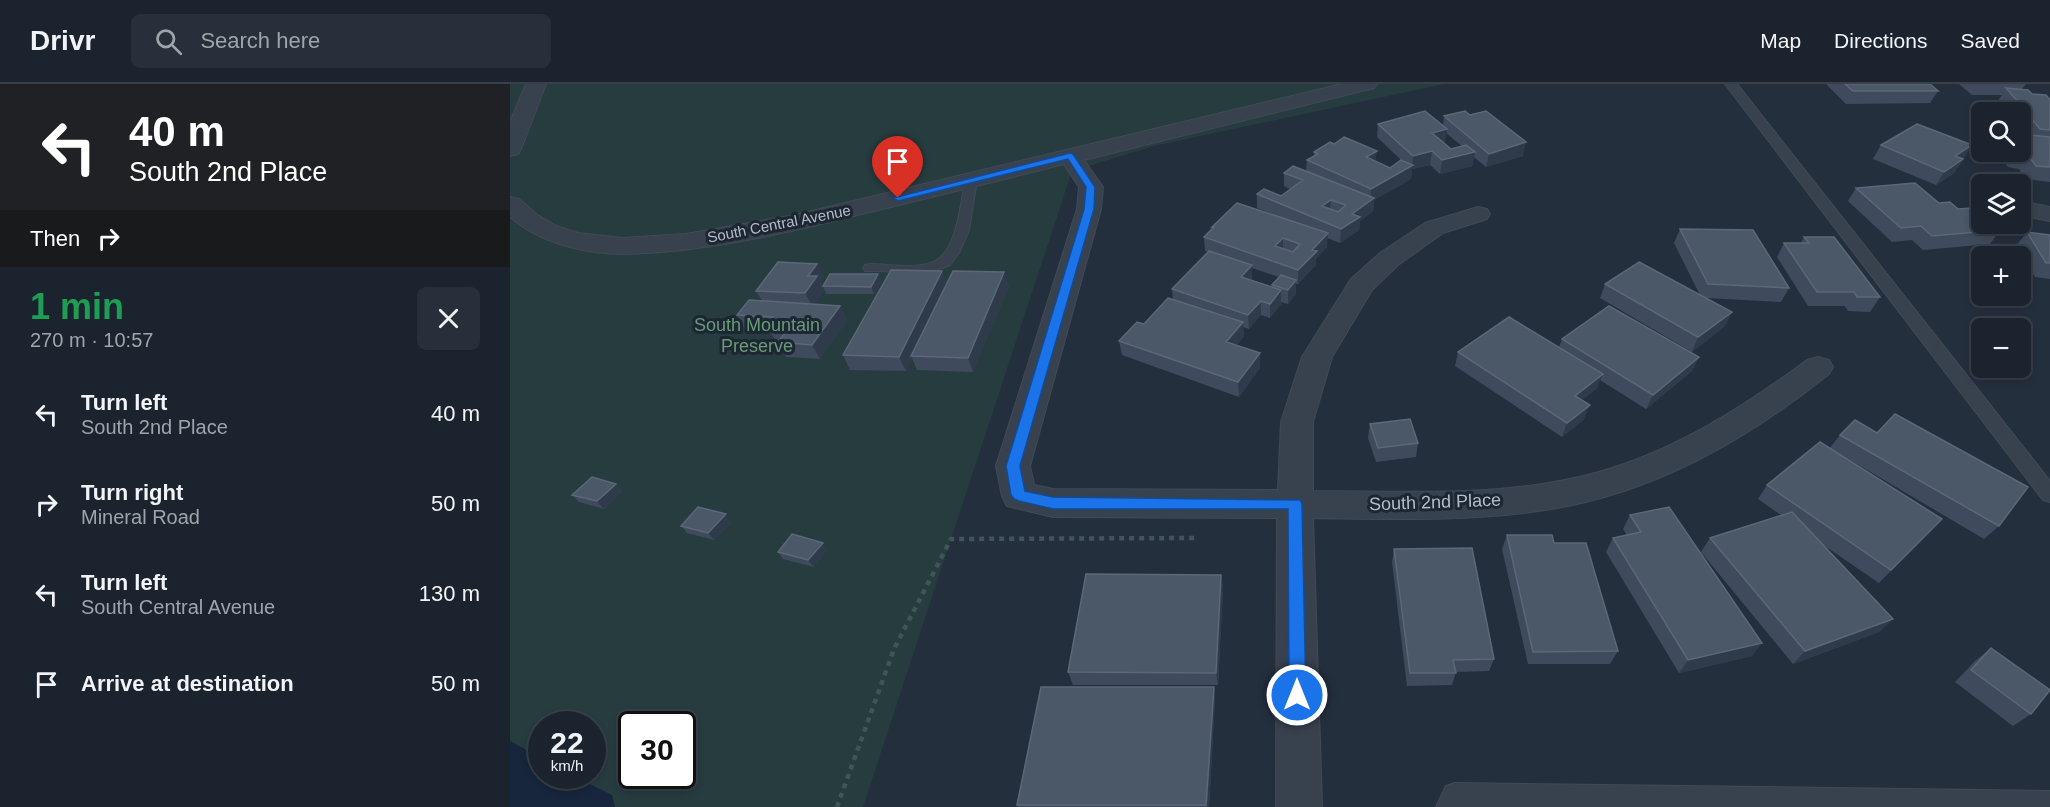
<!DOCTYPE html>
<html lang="en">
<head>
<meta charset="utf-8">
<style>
	:root { --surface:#1b232e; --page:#282f3a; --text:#f1f3f6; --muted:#a0a4aa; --line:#39404a }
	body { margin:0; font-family:Helvetica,sans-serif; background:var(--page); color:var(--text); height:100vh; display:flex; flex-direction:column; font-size:22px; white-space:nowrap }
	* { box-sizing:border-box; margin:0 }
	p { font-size:20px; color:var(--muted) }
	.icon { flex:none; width:33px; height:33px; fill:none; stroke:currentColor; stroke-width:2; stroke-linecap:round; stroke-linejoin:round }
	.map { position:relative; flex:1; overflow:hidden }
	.drawer { display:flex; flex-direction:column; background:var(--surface); width:510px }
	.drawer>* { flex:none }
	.hud { background:#202124; color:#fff; overflow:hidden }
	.fabs { position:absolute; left:1461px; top:18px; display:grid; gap:12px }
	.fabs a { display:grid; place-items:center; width:60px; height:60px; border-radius:9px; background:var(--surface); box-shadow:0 3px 9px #0003,0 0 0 2px var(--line); font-size:30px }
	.speed { position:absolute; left:18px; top:627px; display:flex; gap:12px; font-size:30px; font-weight:700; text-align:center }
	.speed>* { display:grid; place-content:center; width:78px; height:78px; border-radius:50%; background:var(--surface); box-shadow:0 3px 9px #0003,0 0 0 2px var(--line); line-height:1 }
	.speed small { font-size:15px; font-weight:400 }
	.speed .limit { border:3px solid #111; border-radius:9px; background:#fff; color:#111 }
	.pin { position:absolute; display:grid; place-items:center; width:51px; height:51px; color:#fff; margin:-62px -26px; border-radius:50% 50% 50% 0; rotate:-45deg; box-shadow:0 0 6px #0007 }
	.pin .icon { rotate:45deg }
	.me { position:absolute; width:66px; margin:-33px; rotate:0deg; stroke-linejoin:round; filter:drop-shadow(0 0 4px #0008) }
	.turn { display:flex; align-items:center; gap:21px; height:126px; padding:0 30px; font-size:27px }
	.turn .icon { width:78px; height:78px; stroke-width:2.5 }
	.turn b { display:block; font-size:42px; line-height:51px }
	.then { display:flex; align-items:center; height:57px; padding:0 30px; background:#0003; gap:12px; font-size:22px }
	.round { display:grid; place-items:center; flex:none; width:63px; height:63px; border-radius:9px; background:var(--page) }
	.overview { display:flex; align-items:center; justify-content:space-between; height:102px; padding:0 30px }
	h1 { font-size:36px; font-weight:600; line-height:45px; color:#1e9e55 }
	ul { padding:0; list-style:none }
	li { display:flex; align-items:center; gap:18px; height:90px; padding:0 30px }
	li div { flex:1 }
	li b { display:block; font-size:22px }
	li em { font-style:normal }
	header { display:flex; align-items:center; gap:36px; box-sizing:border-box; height:84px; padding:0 30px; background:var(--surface); border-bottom:2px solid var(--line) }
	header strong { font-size:28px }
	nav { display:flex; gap:33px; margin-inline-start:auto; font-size:21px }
	.search { width:420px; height:54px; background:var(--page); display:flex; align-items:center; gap:15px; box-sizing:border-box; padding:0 21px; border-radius:9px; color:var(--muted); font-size:22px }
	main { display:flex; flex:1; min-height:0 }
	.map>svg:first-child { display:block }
	.green { fill:#263c3f; fill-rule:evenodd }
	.water { fill:#17263c }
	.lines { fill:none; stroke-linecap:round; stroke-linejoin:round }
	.service-casing { stroke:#414a57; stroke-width:2 }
	.minor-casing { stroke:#414a57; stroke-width:2 }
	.path { stroke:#3f5557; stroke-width:4.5; stroke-dasharray:5 5; stroke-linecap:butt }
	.service { fill:#38414e; fill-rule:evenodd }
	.minor { fill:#38414e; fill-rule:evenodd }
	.wall { fill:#3f4b5c; fill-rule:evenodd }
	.shaded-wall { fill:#2f3b4b }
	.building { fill:#4b5868; stroke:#5c6777; stroke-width:1.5; fill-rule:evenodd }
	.route { fill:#1a73e8; stroke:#114b97; stroke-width:1.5 }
	.labels { text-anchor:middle; stroke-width:6; stroke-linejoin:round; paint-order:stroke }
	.far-street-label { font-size:15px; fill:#b4bcc9; stroke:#1d2633 }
	.park-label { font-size:18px; fill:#6b9a76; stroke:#1d2633 }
	.street-label { font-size:18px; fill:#b4bcc9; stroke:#1d2633 }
</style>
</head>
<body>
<header>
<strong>Drivr</strong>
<div class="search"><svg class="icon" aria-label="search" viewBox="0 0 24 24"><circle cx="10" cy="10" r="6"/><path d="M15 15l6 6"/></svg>Search here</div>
<nav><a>Map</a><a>Directions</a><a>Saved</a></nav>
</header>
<main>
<section class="drawer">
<div class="hud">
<div class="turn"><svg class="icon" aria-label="left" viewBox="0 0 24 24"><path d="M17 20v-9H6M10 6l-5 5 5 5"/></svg><div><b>40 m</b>South 2nd Place</div></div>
<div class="then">Then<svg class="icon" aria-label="right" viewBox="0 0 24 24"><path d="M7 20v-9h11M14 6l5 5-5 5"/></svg></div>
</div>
<div class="overview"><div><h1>1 min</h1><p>270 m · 10:57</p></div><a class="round"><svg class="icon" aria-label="close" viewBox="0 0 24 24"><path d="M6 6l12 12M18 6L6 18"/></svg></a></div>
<ul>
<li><svg class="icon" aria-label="left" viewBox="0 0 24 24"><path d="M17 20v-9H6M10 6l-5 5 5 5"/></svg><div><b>Turn left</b><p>South 2nd Place</p></div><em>40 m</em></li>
<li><svg class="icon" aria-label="right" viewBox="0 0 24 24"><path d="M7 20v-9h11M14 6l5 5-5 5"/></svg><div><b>Turn right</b><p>Mineral Road</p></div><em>50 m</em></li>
<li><svg class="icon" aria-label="left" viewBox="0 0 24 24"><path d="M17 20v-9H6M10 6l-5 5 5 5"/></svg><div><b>Turn left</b><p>South Central Avenue</p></div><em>130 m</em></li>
<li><svg class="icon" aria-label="arrive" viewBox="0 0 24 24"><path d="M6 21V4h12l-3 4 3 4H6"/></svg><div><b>Arrive at destination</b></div><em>50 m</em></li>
</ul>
</section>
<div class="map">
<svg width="1540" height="723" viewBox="0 0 1540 723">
	<rect width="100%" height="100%" fill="#242f3e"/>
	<path class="green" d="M 0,0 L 934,0 L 644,62 L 562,87 L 353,723 L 0,723 ZM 32,640 L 82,640 L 82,692 L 32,692 ZM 122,640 L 172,640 L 172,692 L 122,692 Z"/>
	<path class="water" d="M 0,657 L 31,674 L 32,692 L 64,692 L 102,711 L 105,723 L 0,723 Z"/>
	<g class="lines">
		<g class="service-casing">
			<path id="service" d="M 1215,0 L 1227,0 L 1540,397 L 1540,418 L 1533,416 Z
				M 461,92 L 467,96 L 459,146 L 449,169 L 440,181 L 420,188 L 355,187 L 353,184 L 355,181 L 360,180 C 378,180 403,185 421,179 C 447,171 451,118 455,96 Z
				M 945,699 L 1540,707 L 1540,723 L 926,723 L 936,702 Z"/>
		</g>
		<g class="minor-casing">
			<path id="minor" d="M 16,0 L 36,0 L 11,65 L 8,70 L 0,72 L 0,38 Z
				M 832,0 L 867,0 L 864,4 L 574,76 L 593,103 L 591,125 L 520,382 L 524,401 L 543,405 L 768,406 L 771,338 L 792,273 L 841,195 L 870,169 L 915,139 L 968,123 L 977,125 L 980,130 L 977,135 L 933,149 L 888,181 L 862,206 L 822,273 L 803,338 L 803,407 C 897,407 997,414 1089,388 C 1166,366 1234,323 1297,276 L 1308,273 L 1319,276 L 1323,283 L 1319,290 C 1235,357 1142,410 1035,426 C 958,438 880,435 803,434 L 812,723 L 766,723 L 767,434 L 543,433 L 497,422 L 492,412 L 486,382 L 567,125 L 569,103 L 554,80 C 488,97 422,113 356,129 C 277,149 196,168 114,170 C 76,170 29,159 0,133 L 0,113 L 9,115 L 26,130 L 46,142 L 68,149 L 112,154 L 176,150 L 285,131 Z
				M 1516,118 L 1540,123 L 1540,137 L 1510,131 L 1510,119 Z"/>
		</g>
		<path class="path" d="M 327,723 L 384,565 L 441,455 L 686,454"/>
		<use href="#service" class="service"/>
		<use href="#minor" class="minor"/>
	</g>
	<path class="wall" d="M 1316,0 L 1420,0 L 1428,7 L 1420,19 L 1336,20 Z
		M 1449,0 L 1516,0 L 1512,5 L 1522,10 L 1540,16 L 1540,98 L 1516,95 L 1509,85 L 1498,83 L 1489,71 L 1491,68 L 1510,68 L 1514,51 L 1510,46 L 1510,28 L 1494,28 L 1495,26 L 1488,17 L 1492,11 L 1462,11 Z
		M 934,32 L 1013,72 L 976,83 L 964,73 L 962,82 L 930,90 L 920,81 L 902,85 L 901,95 L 864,116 L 863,127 L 850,137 L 849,146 L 830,159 L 817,154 L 817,163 L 806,175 L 806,181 L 788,200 L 786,200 L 786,210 L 778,220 L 771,218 L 771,220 L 760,234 L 751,231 L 739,245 L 733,243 L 734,252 L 726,262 L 750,269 L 750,284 L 729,313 L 612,271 L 609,257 L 634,240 L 663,216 L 662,205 L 698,168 L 695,167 L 694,153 L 702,145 L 702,143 L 767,132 L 747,124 L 747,110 L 771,112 L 780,105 L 774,102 L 774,89 L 796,87 L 797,76 L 804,72 L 804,68 L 824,60 L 880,84 L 892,77 L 867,53 L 868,40 L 933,42 ZM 936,49 L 952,62 L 941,65 L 934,59 ZM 742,184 L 769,193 L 762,201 L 762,203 L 741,196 L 742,195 Z
		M 1371,61 L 1454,74 L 1444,89 L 1426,101 L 1363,75 Z
		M 1346,104 L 1429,119 L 1448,125 L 1490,146 L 1480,160 L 1413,166 L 1402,156 L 1382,158 L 1338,117 Z
		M 1170,145 L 1279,204 L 1271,218 L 1197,214 L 1222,228 L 1215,242 L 1182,268 L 1090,214 L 1095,200 L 1190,211 L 1164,159 Z
		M 1517,148 L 1540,151 L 1540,195 L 1525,193 L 1506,162 Z
		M 1294,153 L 1370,213 L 1360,228 L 1338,227 L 1335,222 L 1298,222 L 1267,173 L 1274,159 L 1291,159 Z
		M 307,180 L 314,194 L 310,199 L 314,207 L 304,221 L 330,222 L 337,236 L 310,275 L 276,273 L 268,258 L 270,256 L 265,256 L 260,247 L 235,245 L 227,231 L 252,217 L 246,207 Z
		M 432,187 L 437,199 L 499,202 L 463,288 L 407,286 L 402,274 L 396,287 L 340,286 L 333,271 Z
		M 368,190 L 371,198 L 364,210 L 316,210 L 313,202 Z
		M 1052,255 L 1189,273 L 1182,287 L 1136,325 L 1090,296 L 1087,304 L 1072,316 L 1074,335 L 1052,353 L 945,282 L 948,268 L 1049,263 Z
		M 860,340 L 908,359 L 906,373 L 866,378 L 858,354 Z
		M 1367,349 L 1489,442 L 1474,455 L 1330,370 L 1432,435 L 1369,499 L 1312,460 L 1383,535 L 1369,548 L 1283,580 L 1191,468 L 1200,454 L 1271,431 L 1248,415 L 1257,401 L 1320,364 L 1330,351 Z
		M 106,400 L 112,407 L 94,425 L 69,418 L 62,411 Z
		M 1120,431 L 1242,572 L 1169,589 L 1096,468 L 1103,454 L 1117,451 L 1113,445 Z
		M 222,438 L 204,456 L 177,449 L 171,442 Z
		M 997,451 L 1044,459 L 1108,567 L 1100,580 L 1018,580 L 992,465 Z
		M 884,465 L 984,575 L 979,587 L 946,588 L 942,601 L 897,602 L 882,478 Z
		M 317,466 L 304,483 L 273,475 L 268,468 Z
		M 711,491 L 713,504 L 708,601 L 563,601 L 558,588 Z
		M 1481,564 L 1521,630 L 1503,642 L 1445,598 L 1465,577 Z
		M 704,603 L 705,615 L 699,723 L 508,723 L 507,721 Z"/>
	<path class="shaded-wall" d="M 937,45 L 935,59 L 921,62 L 922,49 Z
		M 1016,58 L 1013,72 L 976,83 L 979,70 Z
		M 1462,61 L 1454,74 L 1436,86 L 1445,72 Z
		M 867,67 L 865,80 L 856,73 Z
		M 922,67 L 920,81 L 902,85 L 901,95 L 864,116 L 863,127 L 850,137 L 849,146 L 830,159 L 831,145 L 842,130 L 860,117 L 861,105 L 902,82 L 903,72 Z
		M 965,68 L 962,82 L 930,90 L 932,76 Z
		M 1453,75 L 1444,89 L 1426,101 L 1434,88 Z
		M 821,116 L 820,130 L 812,122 Z
		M 818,149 L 817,163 L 806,175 L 806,181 L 788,200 L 788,186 L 802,166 Z
		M 773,154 L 773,168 L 765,162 Z
		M 307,180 L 314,194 L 310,199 L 314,207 L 303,223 L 295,209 L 298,192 Z
		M 742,181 L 742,195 L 732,207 L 731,193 Z
		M 432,187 L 438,201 L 401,272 L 402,275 L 396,287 L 389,273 Z
		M 494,188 L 499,202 L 463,288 L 458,274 Z
		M 368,190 L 371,198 L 364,210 L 361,203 Z
		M 786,196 L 786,210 L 778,220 L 778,206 Z
		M 771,206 L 771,220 L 760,234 L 760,220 Z
		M 751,217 L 751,231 L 739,245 L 738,231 Z
		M 330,222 L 337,236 L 310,275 L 302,261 Z
		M 1222,228 L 1215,242 L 1182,268 L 1188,253 Z
		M 733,238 L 734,252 L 717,273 L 716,258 Z
		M 750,269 L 750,284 L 729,313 L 728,298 Z
		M 1189,273 L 1182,287 L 1136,325 L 1143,311 Z
		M 1093,290 L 1087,304 L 1060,326 L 1065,312 Z
		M 1080,321 L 1074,335 L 1052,353 L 1057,339 Z
		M 106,400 L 112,407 L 94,425 L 87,417 Z
		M 216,430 L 222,438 L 204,456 L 198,449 Z
		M 313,459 L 317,466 L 304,483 L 298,476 Z
		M 711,491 L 713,504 L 708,601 L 706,589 Z
		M 1383,535 L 1369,548 L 1283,580 L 1295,567 Z
		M 1252,559 L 1242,572 L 1169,589 L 1178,576 Z
		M 704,603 L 705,615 L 699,723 L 697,723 Z"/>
	<path class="building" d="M 1335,0 L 1420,0 L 1428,7 L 1343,7 Z
		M 1496,4 L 1518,6 L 1522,10 L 1536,11 L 1540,16 L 1540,46 L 1530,45 L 1520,33 L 1510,32 L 1510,28 L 1506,28 L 1499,20 L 1511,21 Z
		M 915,27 L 937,45 L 922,49 L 941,65 L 956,61 L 965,68 L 932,76 L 922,67 L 903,72 L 868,40 Z
		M 955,27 L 960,31 L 976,27 L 1016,58 L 979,70 L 934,32 Z
		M 1407,40 L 1462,61 L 1445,72 L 1453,75 L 1434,88 L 1371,61 Z
		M 1510,50 L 1540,53 L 1540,83 L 1526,82 L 1518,71 L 1508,70 L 1506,68 L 1510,68 Z
		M 834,53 L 867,67 L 856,73 L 880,84 L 891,76 L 903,81 L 861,105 L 797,76 L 808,70 L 804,68 L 820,58 L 824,60 Z
		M 783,82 L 864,114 L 842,130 L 850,133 L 831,145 L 747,110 L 754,105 L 771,112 L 793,96 L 774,89 ZM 821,116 L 836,121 L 828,128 L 812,122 Z
		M 1405,99 L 1429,119 L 1440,118 L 1448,125 L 1462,124 L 1472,131 L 1472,140 L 1482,140 L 1490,146 L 1422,152 L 1411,142 L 1391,144 L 1346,104 Z
		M 727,119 L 818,149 L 802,166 L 807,167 L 788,186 L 694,153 L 704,143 L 702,143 ZM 773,154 L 790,160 L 783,168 L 765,162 Z
		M 1170,145 L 1243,146 L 1279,204 L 1198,200 Z
		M 1517,148 L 1540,151 L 1540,179 L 1536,179 Z
		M 1294,153 L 1324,153 L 1370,213 L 1347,213 L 1344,208 L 1307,208 L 1274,159 L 1299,159 Z
		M 699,167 L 742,181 L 731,193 L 771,206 L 760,220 L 751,217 L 738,231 L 662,205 Z
		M 268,178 L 307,180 L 298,192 L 307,192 L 295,209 L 246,207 Z
		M 1129,178 L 1222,228 L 1188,253 L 1095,200 Z
		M 381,186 L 432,187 L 389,273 L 333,271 Z
		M 443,187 L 494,188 L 458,274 L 401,272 Z
		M 320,190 L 368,190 L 361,203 L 313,202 Z
		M 771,191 L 786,196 L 778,206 L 762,201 Z
		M 658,214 L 733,238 L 716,258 L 750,269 L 728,298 L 609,257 L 627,238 L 634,240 Z
		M 239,216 L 330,222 L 302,261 L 268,258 L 280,243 L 257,241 L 263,233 L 227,231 Z
		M 1099,222 L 1189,273 L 1143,311 L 1052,255 Z
		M 999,233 L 1093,290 L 1065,312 L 1080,321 L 1057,339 L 948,268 Z
		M 1385,330 L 1518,403 L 1489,442 L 1330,351 L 1345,336 L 1367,349 Z
		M 900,335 L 908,359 L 868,364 L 860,340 Z
		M 1310,358 L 1432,435 L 1381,486 L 1257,401 Z
		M 82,393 L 106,400 L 87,417 L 62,411 Z
		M 188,423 L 216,430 L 198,449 L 171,442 Z
		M 1159,423 L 1252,559 L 1178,576 L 1103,454 L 1131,448 L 1120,431 Z
		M 1282,428 L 1383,535 L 1295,567 L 1200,454 Z
		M 282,450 L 313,459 L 298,476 L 268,468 Z
		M 997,451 L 1042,451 L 1044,459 L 1076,459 L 1108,567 L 1023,568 Z
		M 962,464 L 984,575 L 943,576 L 946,589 L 900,589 L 884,465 Z
		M 576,490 L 711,491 L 706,589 L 558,588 Z
		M 1481,564 L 1540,606 L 1521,630 L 1461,586 Z
		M 531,603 L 704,603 L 696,721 L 507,721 Z"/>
	<path class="route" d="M 560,69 L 563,70 L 585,103 L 584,125 L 510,382 L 515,407 L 543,413 L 790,416 L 792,420 L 796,611 L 793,617 L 787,620 L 781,617 L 779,611 L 778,425 L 543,425 L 509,417 L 504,415 L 501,411 L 496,382 L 574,125 L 576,103 L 558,75 L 388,117 L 383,114 Z"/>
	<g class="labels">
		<g class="far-street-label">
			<text transform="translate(269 140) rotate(-11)" y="5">South Central Avenue</text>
		</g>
		<g class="park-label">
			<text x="247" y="247">South Mountain<tspan x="247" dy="21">Preserve</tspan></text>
		</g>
		<g class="street-label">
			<text transform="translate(925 418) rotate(-2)" y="6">South 2nd Place</text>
		</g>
	</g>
</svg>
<div class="fabs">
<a><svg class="icon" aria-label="search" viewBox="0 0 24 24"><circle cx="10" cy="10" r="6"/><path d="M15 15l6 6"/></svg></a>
<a><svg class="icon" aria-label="layers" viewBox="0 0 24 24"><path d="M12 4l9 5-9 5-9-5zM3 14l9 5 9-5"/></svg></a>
<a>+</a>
<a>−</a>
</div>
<div class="speed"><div>22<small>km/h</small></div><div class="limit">30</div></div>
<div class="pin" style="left:388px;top:114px;background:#d93025"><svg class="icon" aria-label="arrive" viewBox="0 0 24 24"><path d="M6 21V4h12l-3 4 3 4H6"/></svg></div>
<svg class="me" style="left:787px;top:611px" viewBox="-20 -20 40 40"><circle r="17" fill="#1a73e8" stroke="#fff" stroke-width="3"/><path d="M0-11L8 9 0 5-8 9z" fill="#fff"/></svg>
</div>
</main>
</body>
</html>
